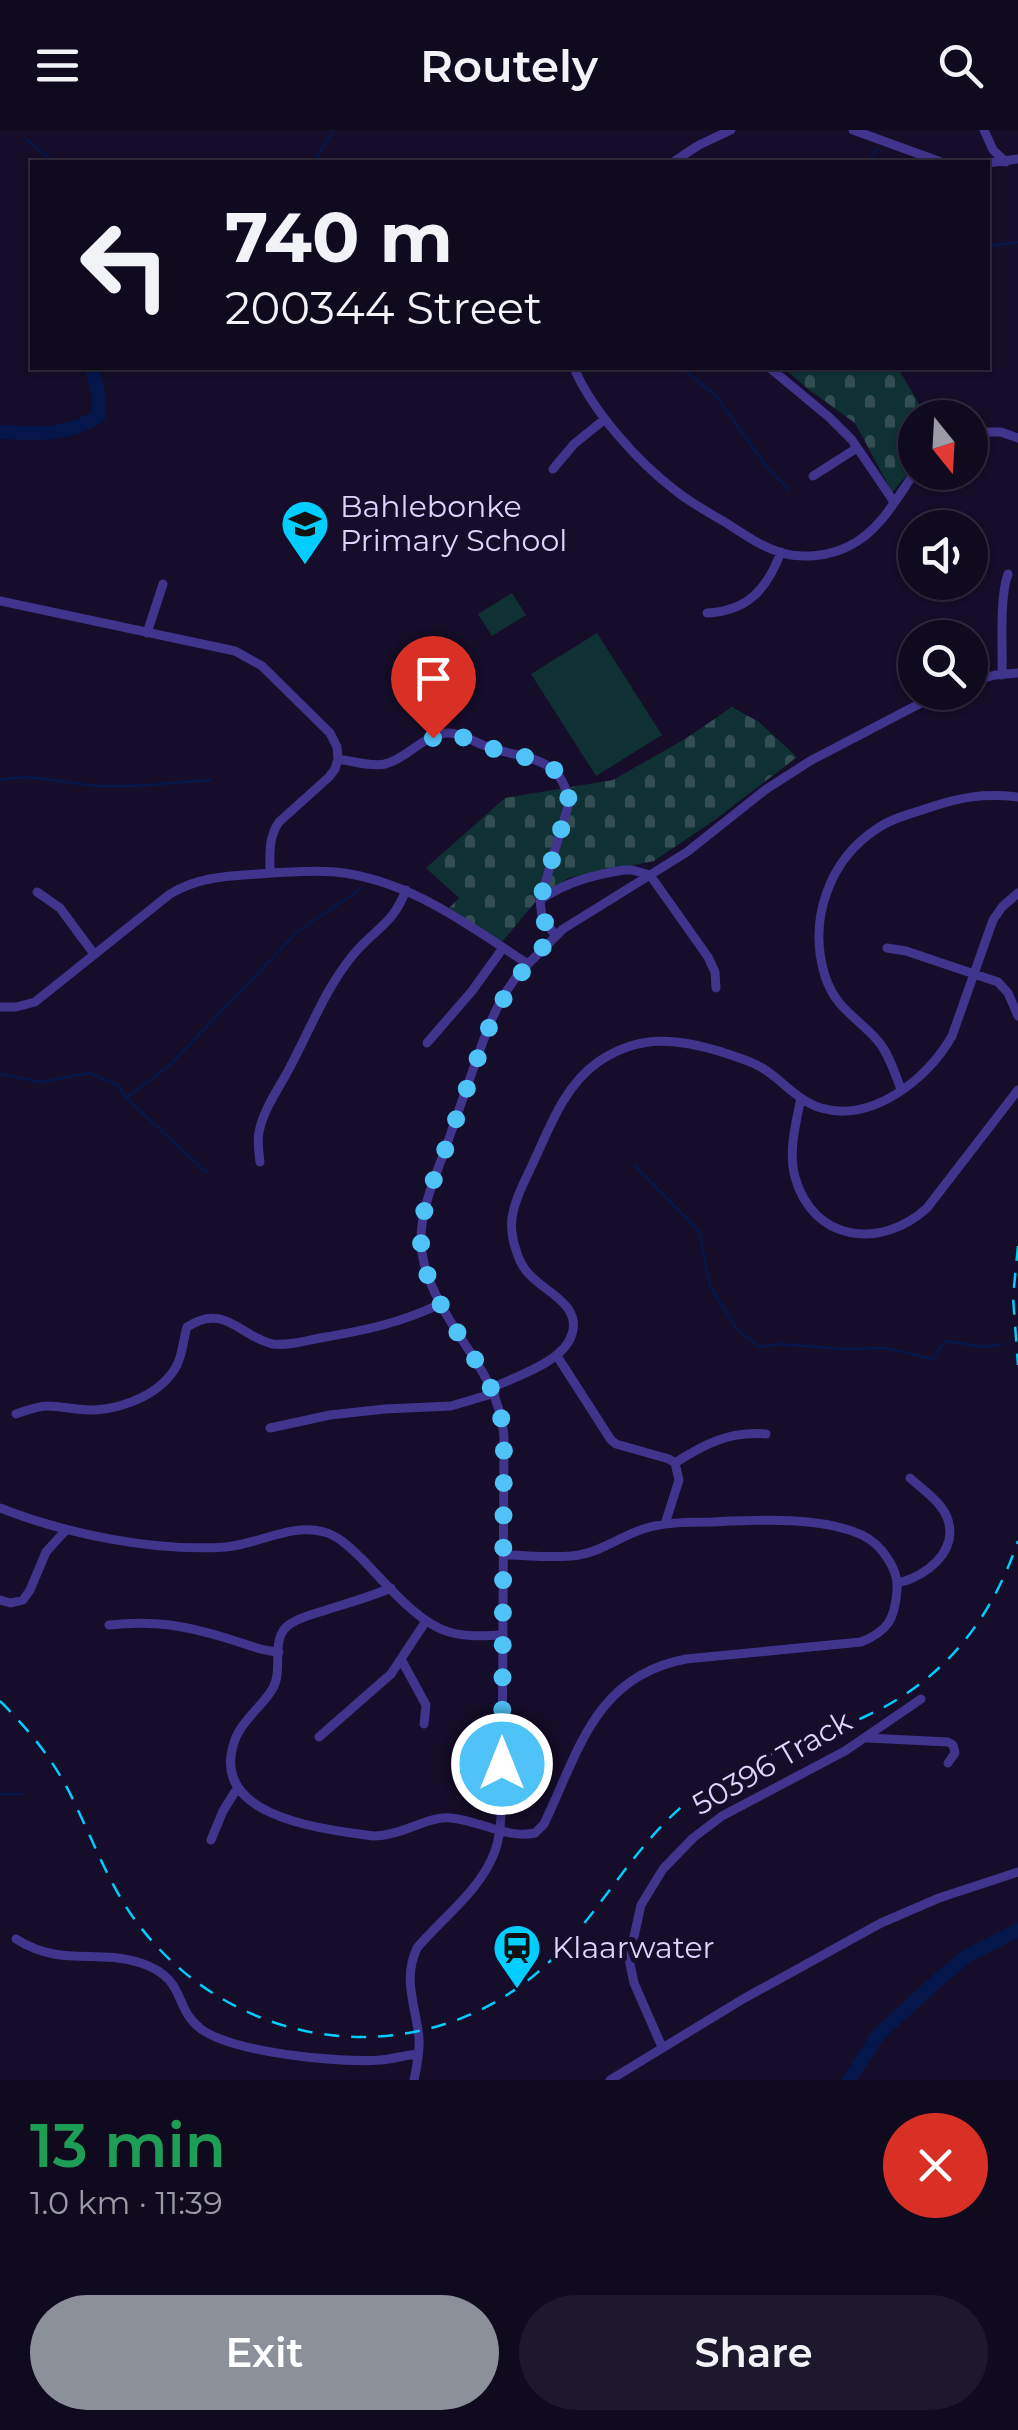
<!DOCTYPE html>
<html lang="en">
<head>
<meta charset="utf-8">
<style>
	:root { --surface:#100a1f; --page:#1e182c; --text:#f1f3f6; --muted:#9c9aa4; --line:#302b3d; --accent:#8c9099 }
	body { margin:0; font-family:Montserrat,sans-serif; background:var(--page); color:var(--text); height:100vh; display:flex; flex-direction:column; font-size:38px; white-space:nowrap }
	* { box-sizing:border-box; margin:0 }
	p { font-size:32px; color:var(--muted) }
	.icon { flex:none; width:55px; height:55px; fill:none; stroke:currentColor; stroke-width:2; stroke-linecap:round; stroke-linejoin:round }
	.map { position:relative; height:1950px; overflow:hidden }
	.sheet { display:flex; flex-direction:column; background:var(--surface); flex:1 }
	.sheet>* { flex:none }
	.guide { position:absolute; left:30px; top:30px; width:960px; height:210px; border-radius:0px; box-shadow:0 2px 8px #0004,0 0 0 2px var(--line); background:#100a1f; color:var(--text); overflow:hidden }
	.needle { width:65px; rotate:162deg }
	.tools { position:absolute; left:898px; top:270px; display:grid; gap:20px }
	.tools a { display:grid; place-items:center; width:90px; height:90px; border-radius:50%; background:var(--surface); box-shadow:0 2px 8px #0004,0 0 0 2px var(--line); font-size:50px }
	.pin { position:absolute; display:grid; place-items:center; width:85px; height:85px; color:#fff; margin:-102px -42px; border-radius:50% 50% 50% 0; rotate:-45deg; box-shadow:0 0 10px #0007 }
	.pin .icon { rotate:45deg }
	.me { position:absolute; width:110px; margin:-55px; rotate:0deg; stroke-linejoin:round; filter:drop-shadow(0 0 8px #0008) }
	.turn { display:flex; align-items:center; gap:35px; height:210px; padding:0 30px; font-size:45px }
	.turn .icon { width:130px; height:130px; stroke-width:2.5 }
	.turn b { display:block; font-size:70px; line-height:85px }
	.round { display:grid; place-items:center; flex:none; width:105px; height:105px; border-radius:52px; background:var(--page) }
	.headline { display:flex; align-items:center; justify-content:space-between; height:170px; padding:0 30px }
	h1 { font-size:60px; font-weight:600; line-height:75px; color:#1e9e55 }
	.action { display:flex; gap:20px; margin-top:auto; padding:20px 30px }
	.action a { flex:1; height:115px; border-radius:60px; background:var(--accent); color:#fff; font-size:40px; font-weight:600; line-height:115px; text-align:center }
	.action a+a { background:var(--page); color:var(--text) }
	header { display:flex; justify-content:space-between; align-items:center; height:130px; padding:0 30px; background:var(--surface); font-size:45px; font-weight:600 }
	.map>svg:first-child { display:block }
	.cemetery { fill:url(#cemetery-stones) }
	.garden { fill:#103134 }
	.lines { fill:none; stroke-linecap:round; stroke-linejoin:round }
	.stream { stroke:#05174a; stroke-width:2.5 }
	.river { stroke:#05174a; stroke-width:14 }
	.minor { stroke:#40348d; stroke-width:9 }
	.rail { stroke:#01cdff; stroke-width:2.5; stroke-dasharray:15 12; stroke-linecap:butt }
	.route { stroke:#4fc3f7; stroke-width:18; stroke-dasharray:0 32.4 }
	.labels { text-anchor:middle; stroke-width:10; stroke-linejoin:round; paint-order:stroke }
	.poi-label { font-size:30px; fill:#ded5ff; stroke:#150d29; text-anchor:start }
	.street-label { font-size:30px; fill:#ded5ff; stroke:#150d29 }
</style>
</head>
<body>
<header><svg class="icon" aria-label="menu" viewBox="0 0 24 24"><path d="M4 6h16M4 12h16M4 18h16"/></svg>Routely<svg class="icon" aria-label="search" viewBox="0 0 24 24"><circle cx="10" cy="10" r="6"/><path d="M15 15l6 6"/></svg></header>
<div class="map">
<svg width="1018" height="1950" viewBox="0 0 1018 1950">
	<defs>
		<pattern id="cemetery-stones" width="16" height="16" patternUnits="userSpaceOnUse" patternTransform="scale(2.5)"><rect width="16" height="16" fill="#103134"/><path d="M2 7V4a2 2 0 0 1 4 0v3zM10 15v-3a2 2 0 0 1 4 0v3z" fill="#324e52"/></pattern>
	</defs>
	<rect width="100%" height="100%" fill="#150d29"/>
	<path class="cemetery" d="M 784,238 L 898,238 L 919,274 L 937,287 L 915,288 L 915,336 L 892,362 L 855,293 L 808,259 Z
		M 732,577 L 759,592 L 797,627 L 716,689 L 654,731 L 568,748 L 537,770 L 501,813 L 449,778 L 459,768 L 426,738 L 505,668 L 613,650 L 685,609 Z"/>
	<path class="garden" d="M 512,463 L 526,485 L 492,506 L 478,484 Z
		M 597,503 L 662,605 L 596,646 L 531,544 Z"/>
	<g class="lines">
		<path class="stream" d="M 26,9 L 54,32
			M 314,32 L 333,0
			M 868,32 L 877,19
			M 988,116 L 1018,112
			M 682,238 L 716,266 L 766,336 L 789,360
			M 0,650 C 34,642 68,655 101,656 C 137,658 176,652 211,650
			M 0,944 L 41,952 L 89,943 L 118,955 L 126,968 L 207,1043
			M 126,968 L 170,935 L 297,802 L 362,758
			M 635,1036 L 699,1101 L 710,1156 L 736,1198 L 759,1217 L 779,1214 L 843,1219 L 886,1218 L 933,1229 L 945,1211 L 985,1217 L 1003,1214
			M 0,1664 L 22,1664"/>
		<path class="river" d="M 0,302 C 38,303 65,307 99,286 L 98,262 L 92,238
			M 849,1950 L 878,1905 L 939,1849 L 967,1826 L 1018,1800"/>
		<path class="minor" d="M 853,0 L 941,32
			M 984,0 L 993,20 L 1006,32
			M 673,32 L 699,15 L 731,0
			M 988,33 L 1018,29
			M 574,238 C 593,282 638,332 676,361 C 692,374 710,383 728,394 C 745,405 762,417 782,423 C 803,429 830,426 849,416 C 879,402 897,368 915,342
			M 770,238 L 830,288 L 852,310 L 894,372
			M 970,302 L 1001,302 L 1018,308
			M 553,339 L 574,314 L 605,289
			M 813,346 L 857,318
			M 0,471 L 235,521 L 262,536 L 330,603 L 337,617 L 338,629 L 335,639 L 329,647 L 279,692 C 268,708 270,724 270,743
			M 707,483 C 748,481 767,459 781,422
			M 147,503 L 163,454
			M 1002,545 C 1003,517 999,468 1008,444
			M 970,552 L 995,545 L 1018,543
			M 338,629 C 353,631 370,637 385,634 C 407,629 425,603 449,603 C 461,603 474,612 486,616 C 523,630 562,624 569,673 L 540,770 L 542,787 L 555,805
			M 37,762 L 60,778 L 94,824
			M 540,770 C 566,752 593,745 624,740 L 632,740 L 650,745 L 708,827 L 715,842 L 716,858
			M 887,818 L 906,821 L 998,852 L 1008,863 L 1018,886
			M 0,877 L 16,877 L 35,872 L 170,764 C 198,747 227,746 259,744 C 284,742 310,740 335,742 C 408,749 468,795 528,834
			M 427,913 L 472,861 L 503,818
			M 901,959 C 895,944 889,924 878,911 C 858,887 836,880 825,846 C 808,791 828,730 878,698 C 892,688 911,684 928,678 C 961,667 983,663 1018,667
			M 801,968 C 796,992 788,1023 795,1047 C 813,1112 881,1120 927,1078 L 1018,960
			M 260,1032 C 259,1022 257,1012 259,1002 C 264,978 278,960 289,939 C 310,900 325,859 353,825 C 375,798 392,796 406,760
			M 557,1226 L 611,1310 L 616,1314 L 669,1329 L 675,1333 L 679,1350 L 665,1394
			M 492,1258 C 516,1246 564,1232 572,1204 C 581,1175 547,1163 531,1146 C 524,1140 519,1130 516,1120 C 512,1109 510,1094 513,1083 C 516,1066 526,1049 533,1033 C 550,997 564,956 598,932 C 639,904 677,908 722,922 C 736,927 752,931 764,939 C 784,952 798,971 821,978 C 872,993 928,949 952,906 L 993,790 L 1002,777 L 1018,763
			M 16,1284 C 26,1281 37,1276 47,1276 C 63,1276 79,1281 95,1280 C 126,1278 162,1263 177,1235 C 183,1223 183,1210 187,1197 C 225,1172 240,1207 273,1214 C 288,1216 305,1211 320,1208 C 362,1201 401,1193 440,1174
			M 270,1298 L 330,1285 L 385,1279 L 451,1276 L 495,1263
			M 675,1333 C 704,1314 730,1301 766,1304
			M 0,1378 C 66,1404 155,1422 226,1417 C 259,1414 291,1393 324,1402 C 339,1406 350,1418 361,1428 C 384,1451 417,1493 449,1502 C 466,1507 485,1506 502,1505
			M 898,1453 C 925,1446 958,1423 948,1390 C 943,1373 923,1360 910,1348
			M 391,1458 C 370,1467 348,1473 326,1480 C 314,1484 300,1487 290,1494 C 269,1508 284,1538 273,1558 C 263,1576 244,1588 236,1607 C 204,1687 322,1699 373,1706 C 401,1706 428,1686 450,1688 C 479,1690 506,1709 535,1703 L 544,1694 C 579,1621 595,1546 686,1529 L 861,1512 C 888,1501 895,1489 897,1460 C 899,1439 881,1414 862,1405 C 820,1386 756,1390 711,1392 C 691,1392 670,1392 650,1397 C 625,1403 604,1421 579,1425 C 555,1429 528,1425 503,1425
			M 0,1470 L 11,1473 L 23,1470 L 30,1460 L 46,1422 L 65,1401
			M 109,1495 C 154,1490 183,1495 226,1508 C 244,1513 259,1521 279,1522
			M 402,1531 L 426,1575 L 424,1594
			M 319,1607 L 391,1544 L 426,1491
			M 868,1608 L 948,1612 L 953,1615 L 955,1623 L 948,1633
			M 211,1710 L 223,1681 L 238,1657
			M 16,1809 C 62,1838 96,1818 141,1833 C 188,1849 172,1877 201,1899 C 234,1923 339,1933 381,1930 C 393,1929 406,1925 418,1924
			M 662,1917 L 634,1853 L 629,1829 L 641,1775 L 663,1739 L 693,1708 L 722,1686 L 845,1621 L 921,1569
			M 414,1950 C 417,1936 420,1922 419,1908 C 416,1876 402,1850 417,1818 C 443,1787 481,1760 495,1721 C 501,1704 501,1685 502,1667 L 504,1306 C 499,1250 463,1219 439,1171 C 429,1152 422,1133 421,1113 C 420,1080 435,1048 446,1017 C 460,977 474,936 489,895 L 502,868 L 518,844 L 563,799 L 687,722 L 765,660 L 810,631 L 942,562
			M 610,1950 L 743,1869 L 881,1793 L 939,1768 L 1018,1742"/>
		<path class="rail" d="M 1018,1116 L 1013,1167 L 1018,1235
			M 0,1571 C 31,1602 57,1634 75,1674 C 95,1715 110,1757 138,1794 C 231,1917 404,1945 527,1851 C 598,1797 631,1708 706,1658 C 754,1625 811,1611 864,1587 C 942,1552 991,1491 1018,1411"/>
	</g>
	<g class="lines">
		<path class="route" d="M 433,608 L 449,602 L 494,619 L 540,631 L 556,641 L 563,650 L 567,658 L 569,673 L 540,770 L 542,788 L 554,805 C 528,833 506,859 490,895 C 475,934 462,973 448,1012 C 437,1043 421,1076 421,1109 C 421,1132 430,1155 441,1175 C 466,1221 499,1252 504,1306 L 502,1634"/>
	</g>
	<defs>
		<g id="school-pin" transform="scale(2.5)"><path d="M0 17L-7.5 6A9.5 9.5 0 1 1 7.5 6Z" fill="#01cdff" stroke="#150d29"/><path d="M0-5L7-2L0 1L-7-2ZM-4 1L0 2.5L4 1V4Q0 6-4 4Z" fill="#111"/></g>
		<g id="station-pin" transform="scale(2.5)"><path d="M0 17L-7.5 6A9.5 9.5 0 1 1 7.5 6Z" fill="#01cdff" stroke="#150d29"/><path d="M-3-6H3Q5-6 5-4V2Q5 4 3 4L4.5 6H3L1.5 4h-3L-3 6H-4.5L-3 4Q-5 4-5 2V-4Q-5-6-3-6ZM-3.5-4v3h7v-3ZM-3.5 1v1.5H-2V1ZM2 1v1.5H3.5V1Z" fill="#111"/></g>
	</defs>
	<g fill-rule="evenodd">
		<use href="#school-pin" x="305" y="394"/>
		<use href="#station-pin" x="517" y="1818"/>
	</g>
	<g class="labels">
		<g class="poi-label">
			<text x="340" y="387">Bahlebonke<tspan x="340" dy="34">Primary School</tspan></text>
			<text x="552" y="1828">Klaarwater</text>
		</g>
		<g class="street-label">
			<text transform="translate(772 1633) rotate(-30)" y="10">50396 Track</text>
		</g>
	</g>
</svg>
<div class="tools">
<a><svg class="needle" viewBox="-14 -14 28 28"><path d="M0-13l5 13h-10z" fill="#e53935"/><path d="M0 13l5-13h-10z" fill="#9c9aa4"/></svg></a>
<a><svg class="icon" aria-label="sound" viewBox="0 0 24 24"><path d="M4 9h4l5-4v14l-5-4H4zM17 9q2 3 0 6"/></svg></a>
<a><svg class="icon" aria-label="search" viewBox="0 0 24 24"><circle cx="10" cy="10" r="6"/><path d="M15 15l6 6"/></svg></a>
</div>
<div class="pin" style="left:433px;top:608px;background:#d93025"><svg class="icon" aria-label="arrive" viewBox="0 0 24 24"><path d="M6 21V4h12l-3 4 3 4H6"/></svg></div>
<svg class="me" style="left:502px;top:1634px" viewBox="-20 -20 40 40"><circle r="17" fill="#4fc3f7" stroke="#fff" stroke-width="3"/><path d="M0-11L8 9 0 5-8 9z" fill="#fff"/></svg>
<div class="guide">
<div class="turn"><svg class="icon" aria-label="left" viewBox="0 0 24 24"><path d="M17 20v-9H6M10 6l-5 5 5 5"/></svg><div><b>740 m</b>200344 Street</div></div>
</div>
</div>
<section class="sheet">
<div class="headline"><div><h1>13 min</h1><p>1.0 km · 11:39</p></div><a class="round" style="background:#d93025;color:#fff"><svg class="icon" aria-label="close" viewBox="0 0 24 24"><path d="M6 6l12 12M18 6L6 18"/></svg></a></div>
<div class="action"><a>Exit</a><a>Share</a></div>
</section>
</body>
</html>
